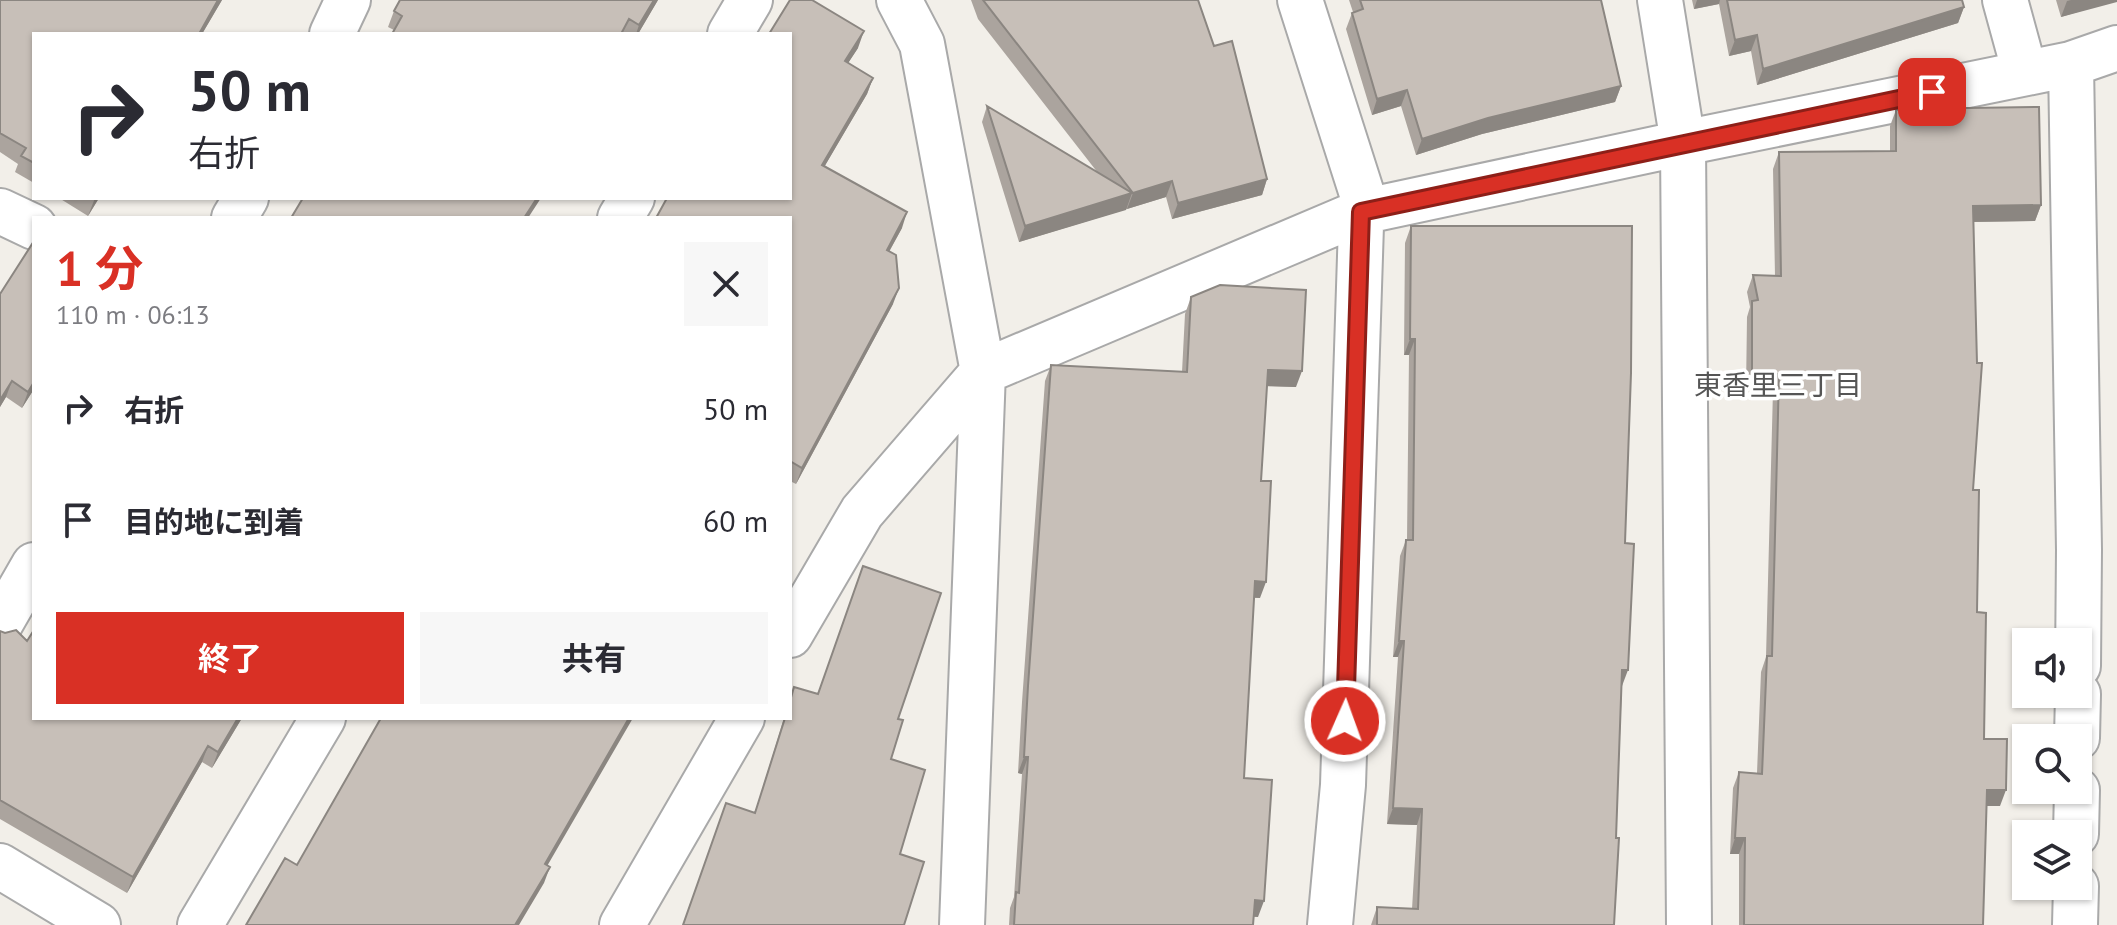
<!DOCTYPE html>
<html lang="ja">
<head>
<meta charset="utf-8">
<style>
	:root { --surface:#fff; --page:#f7f7f7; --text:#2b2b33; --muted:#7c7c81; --accent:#d93025 }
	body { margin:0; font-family:"PT Sans","Noto Sans JP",sans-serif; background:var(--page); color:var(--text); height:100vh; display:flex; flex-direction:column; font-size:30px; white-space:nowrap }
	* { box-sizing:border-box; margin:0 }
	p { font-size:26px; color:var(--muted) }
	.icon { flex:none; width:44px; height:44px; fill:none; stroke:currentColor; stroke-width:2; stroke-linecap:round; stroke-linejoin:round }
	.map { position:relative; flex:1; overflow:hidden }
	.drawer { position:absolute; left:32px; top:216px; width:760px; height:504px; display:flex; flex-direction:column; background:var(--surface); border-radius:0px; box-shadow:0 2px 6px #0004 }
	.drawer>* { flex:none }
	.guide { position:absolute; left:32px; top:32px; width:760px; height:168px; border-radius:0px; box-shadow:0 2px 6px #0004; background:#fff; color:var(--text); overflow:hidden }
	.tools { position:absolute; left:2012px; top:628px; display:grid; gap:16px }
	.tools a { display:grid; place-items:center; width:80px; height:80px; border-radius:0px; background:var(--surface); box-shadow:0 2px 6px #0004; font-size:40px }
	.pin { position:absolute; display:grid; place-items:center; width:68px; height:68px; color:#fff; margin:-34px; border-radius:16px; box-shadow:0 4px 12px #0006 }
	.me { position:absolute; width:88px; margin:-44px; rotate:2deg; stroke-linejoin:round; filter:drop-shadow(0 0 6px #0008) }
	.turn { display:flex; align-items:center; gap:28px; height:168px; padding:0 24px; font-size:36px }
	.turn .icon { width:104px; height:104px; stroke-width:2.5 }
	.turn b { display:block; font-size:56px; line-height:68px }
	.round { display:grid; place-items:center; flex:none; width:84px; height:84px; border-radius:0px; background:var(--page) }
	.overview { display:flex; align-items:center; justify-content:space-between; height:136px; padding:0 24px }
	h1 { font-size:48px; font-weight:700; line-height:60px; color:var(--accent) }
	.primary-button { display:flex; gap:16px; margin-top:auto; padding:16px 24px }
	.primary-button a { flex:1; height:92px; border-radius:0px; background:var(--accent); color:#fff; font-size:32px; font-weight:700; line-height:92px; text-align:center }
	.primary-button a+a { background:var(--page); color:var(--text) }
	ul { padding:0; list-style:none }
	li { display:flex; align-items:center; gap:24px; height:112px; padding:0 24px }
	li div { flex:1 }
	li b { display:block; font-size:30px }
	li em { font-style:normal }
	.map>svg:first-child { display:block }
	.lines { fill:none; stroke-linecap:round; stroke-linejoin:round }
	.street-casing { stroke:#a9a9a9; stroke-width:48 }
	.street { stroke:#fff; stroke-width:44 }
	.wall { fill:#aba49e }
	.shaded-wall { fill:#8b8681 }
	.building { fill:#c7bfb8; stroke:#8b8681; stroke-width:2 }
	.route-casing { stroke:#8d1f18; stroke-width:20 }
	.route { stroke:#d93025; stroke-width:14 }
	.labels { text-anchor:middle; stroke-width:7; stroke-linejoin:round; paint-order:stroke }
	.neighbourhood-label { font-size:28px; fill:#555; stroke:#fff }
</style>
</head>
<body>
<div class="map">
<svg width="2117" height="925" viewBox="0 0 2117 925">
	<rect width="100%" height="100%" fill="#f2efe9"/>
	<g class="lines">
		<g class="street-casing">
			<path id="street" d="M 899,0 L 922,44 L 983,372 L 962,925
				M 1300,0 L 1362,194 L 1343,785 L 1330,925
				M 1660,0 L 1683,143 L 1689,925
				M 2005,0 L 2025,73
				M 332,34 L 348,0
				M 730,34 L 750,0
				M 0,211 L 34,227
				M 234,218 L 246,198
				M 620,218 L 632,198
				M 0,624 L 34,565
				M 790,635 L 862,512 L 983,372 L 1361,212 L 1683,143 L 2071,64
				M 2078,666 L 2079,550 L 2071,64 L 2117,48
				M 2077,738 L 2078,694
				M 2076,834 L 2077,790
				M 0,866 L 98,925
				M 200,925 L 323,718
				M 622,925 L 742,718
				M 2075,925 L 2076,886"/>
		</g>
		<use href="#street" class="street"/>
	</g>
	<path class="wall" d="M 0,0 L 222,0 L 202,34 L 34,34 L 34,183 L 15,172 L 18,164 L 0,152 Z
		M 658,0 L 638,34 L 392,34 L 394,30 L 388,27 L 394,11 Z
		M 971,0 L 1198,0 L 1214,46 L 1267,179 L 1262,195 L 1172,219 L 1166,197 L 1019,242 L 982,122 L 987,106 L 1098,173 L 978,19 Z
		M 1349,0 L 1601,0 L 1621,86 L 1615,102 L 1482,134 L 1416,155 L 1401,106 L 1372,115 L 1346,29 L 1352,13 L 1353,12 Z
		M 1692,0 L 1962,0 L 1964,7 L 1958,23 L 1757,85 L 1751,51 L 1729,56 L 1719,4 L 1694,9 Z
		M 2056,0 L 2117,0 L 2061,17 Z
		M 790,34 L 858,48 L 848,63 L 873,78 L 867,94 L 824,167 L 902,228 L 889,252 L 893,304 L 796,484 L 790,481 Z
		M 1896,110 L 2041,205 L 2035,221 L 1973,222 L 1973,490 L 1977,612 L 1984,739 L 2000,806 L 1986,806 L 1983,925 L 1739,925 L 1739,854 L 1730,854 L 1733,788 L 1739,772 L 1757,773 L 1761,672 L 1766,657 L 1773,390 L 1746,390 L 1747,317 L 1750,307 L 1747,292 L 1753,275 L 1775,276 L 1773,169 L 1779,152 L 1890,151 L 1890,126 Z
		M 59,198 L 99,198 L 88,216 Z
		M 1411,226 L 1625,543 L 1622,686 L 1616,838 L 1614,925 L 1371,925 L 1377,907 L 1412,909 L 1417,825 L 1387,824 L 1398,657 L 1393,657 L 1400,556 L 1406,540 L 1407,540 L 1409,355 L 1404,355 L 1405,243 Z
		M 34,241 L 34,389 L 22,408 L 6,397 L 0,407 L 0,294 Z
		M 1191,297 L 1296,387 L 1267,386 L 1261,481 L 1260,598 L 1254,598 L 1244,778 L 1258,917 L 1254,917 L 1253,925 L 1009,925 L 1010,908 L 1014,897 L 1022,774 L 1018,773 L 1022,702 L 1045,381 L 1051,365 L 1182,372 L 1185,314 Z
		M 941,593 L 755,813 L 784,718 L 790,718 L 790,699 L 794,687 L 818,694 Z
		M 0,631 L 34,718 L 242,718 L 212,768 L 202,762 L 127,893 L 0,819 Z"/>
	<path class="shaded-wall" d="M 218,0 L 222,0 L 202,34 L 199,34 Z
		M 654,0 L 658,0 L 638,34 L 636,34 L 639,25 Z
		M 1697,0 L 1720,0 L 1719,4 L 1694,9 Z
		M 2071,0 L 2117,0 L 2117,2 L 2061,17 L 2067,1 Z
		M 1964,7 L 1958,23 L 1757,85 L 1763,69 Z
		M 864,31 L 858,48 L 839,77 L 845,61 Z
		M 1757,35 L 1751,51 L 1729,56 L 1735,40 Z
		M 873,78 L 867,94 L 816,181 L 822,165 Z
		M 1621,86 L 1615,102 L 1482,134 L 1416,155 L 1422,139 L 1488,118 Z
		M 1407,90 L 1401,106 L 1372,115 L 1377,99 Z
		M 1267,179 L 1262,195 L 1172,219 L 1178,203 Z
		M 1172,181 L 1166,197 L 1127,209 L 1133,193 Z
		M 1132,193 L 1126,210 L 1019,242 L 1025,226 Z
		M 95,198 L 99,198 L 88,216 Z
		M 537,198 L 541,198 L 528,218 L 524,218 Z
		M 2041,205 L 2035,221 L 1967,222 L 1973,206 Z
		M 907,212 L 902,228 L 881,266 L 887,250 Z
		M 899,288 L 893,304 L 796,484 L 802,468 Z
		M 1410,339 L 1415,339 L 1409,355 L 1404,355 Z
		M 1268,370 L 1302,371 L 1296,387 L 1262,386 Z
		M 1752,374 L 1779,374 L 1773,390 L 1746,390 Z
		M 12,381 L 6,397 L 0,407 L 0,400 Z
		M 34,382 L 34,389 L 22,408 L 28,392 Z
		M 1255,581 L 1266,582 L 1260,598 L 1249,597 Z
		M 1399,641 L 1404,641 L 1398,657 L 1393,657 Z
		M 1622,670 L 1628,670 L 1622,686 L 1616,686 Z
		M 238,718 L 242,718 L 212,768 L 218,752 Z
		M 629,718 L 633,718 L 539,880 L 545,864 Z
		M 208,746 L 202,762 L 127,893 L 133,877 Z
		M 1024,757 L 1028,757 L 1022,774 L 1018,773 Z
		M 1987,790 L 2006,790 L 2000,806 L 1981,806 Z
		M 1393,808 L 1422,809 L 1417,825 L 1387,824 Z
		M 1735,838 L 1745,838 L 1739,854 L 1730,854 Z
		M 550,867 L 544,883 L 519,925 L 515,925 Z
		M 1255,900 L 1264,901 L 1258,917 L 1249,916 Z"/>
	<path class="building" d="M 0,0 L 218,0 L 199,34 L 34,34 L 34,163 L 21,156 L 26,148 L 0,133 Z
		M 400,0 L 654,0 L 639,25 L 629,19 L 621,34 L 392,34 L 402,16 L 394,11 Z
		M 790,0 L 812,0 L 864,31 L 845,61 L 873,78 L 822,165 L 907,212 L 887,250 L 896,255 L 899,288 L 802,468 L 790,461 L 790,218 L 656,218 L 667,198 L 790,198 L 790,34 L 769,34 Z
		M 983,0 L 1198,0 L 1214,46 L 1232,41 L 1267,179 L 1178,203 L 1172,181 L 1133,193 Z
		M 1360,0 L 1601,0 L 1621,86 L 1488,118 L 1422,139 L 1407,90 L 1377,99 L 1352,13 L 1363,9 Z
		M 1727,0 L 1962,0 L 1964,7 L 1763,69 L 1757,35 L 1735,40 Z
		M 987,106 L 1132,193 L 1025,226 Z
		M 2039,107 L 2041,205 L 1973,206 L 1977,363 L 1982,363 L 1973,490 L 1979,490 L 1977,612 L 1986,613 L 1984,739 L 2007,739 L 2006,790 L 1987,790 L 1983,925 L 1744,925 L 1745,838 L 1735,838 L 1739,772 L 1762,774 L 1767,656 L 1772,656 L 1779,374 L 1752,374 L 1752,301 L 1758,300 L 1753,275 L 1781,276 L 1779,152 L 1896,151 L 1896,110 L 1902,109 Z
		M 303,198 L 537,198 L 524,218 L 291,218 Z
		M 1411,226 L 1632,226 L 1631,373 L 1625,543 L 1634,544 L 1628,670 L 1622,670 L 1616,838 L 1619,838 L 1614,925 L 1377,925 L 1377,907 L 1418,909 L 1422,809 L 1393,808 L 1404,641 L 1399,641 L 1406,540 L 1413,540 L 1415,339 L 1410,339 Z
		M 34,241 L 34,382 L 28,392 L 12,381 L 0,400 L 0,294 Z
		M 1220,285 L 1306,290 L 1302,371 L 1268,370 L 1261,481 L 1271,481 L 1266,582 L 1255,581 L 1244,778 L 1272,780 L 1264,901 L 1255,900 L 1253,925 L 1014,925 L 1016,892 L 1019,893 L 1028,757 L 1024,757 L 1028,686 L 1051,365 L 1187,372 L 1191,297 Z
		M 863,566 L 941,593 L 898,719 L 903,720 L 891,759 L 925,770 L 900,854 L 924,862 L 904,925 L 683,925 L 726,803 L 755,813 L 785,718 L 790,718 L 790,701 L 794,687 L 818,694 Z
		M 16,630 L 27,641 L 34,630 L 34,718 L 238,718 L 218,752 L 208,746 L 133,877 L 0,800 L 0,631 L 5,633 Z
		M 381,718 L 629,718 L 545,864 L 550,867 L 515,925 L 246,925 L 285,858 L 297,865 Z"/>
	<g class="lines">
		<g class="route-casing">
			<path id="route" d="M 1345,721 L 1361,212 L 1932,92"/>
		</g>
		<use href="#route" class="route"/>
	</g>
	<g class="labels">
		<g class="neighbourhood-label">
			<text x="1778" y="395">東香里三丁目</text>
		</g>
	</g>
</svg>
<div class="tools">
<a><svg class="icon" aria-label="sound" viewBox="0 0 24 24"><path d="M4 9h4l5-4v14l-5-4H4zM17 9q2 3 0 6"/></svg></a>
<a><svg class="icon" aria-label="search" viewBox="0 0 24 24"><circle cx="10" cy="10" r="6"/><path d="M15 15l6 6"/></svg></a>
<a><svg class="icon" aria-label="layers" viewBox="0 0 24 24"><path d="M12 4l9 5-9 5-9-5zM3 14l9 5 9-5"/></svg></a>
</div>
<div class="pin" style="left:1932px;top:92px;background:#d93025"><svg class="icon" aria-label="arrive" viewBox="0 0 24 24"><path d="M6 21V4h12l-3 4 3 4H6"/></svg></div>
<svg class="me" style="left:1345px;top:721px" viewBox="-20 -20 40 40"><circle r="17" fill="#d93025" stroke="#fff" stroke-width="3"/><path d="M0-11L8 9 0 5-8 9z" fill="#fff"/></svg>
<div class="guide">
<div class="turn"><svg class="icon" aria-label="right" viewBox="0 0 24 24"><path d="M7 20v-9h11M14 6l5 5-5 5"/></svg><div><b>50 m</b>右折</div></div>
</div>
<section class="drawer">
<div class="overview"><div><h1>1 分</h1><p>110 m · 06:13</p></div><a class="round"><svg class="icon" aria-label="close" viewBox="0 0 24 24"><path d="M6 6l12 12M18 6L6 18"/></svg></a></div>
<ul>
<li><svg class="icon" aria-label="right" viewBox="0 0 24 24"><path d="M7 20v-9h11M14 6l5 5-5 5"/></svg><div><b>右折</b></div><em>50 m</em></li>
<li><svg class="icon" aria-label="arrive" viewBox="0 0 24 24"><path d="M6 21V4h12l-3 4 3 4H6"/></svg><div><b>目的地に到着</b></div><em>60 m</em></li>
</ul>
<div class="primary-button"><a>終了</a><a>共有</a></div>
</section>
</div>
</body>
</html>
